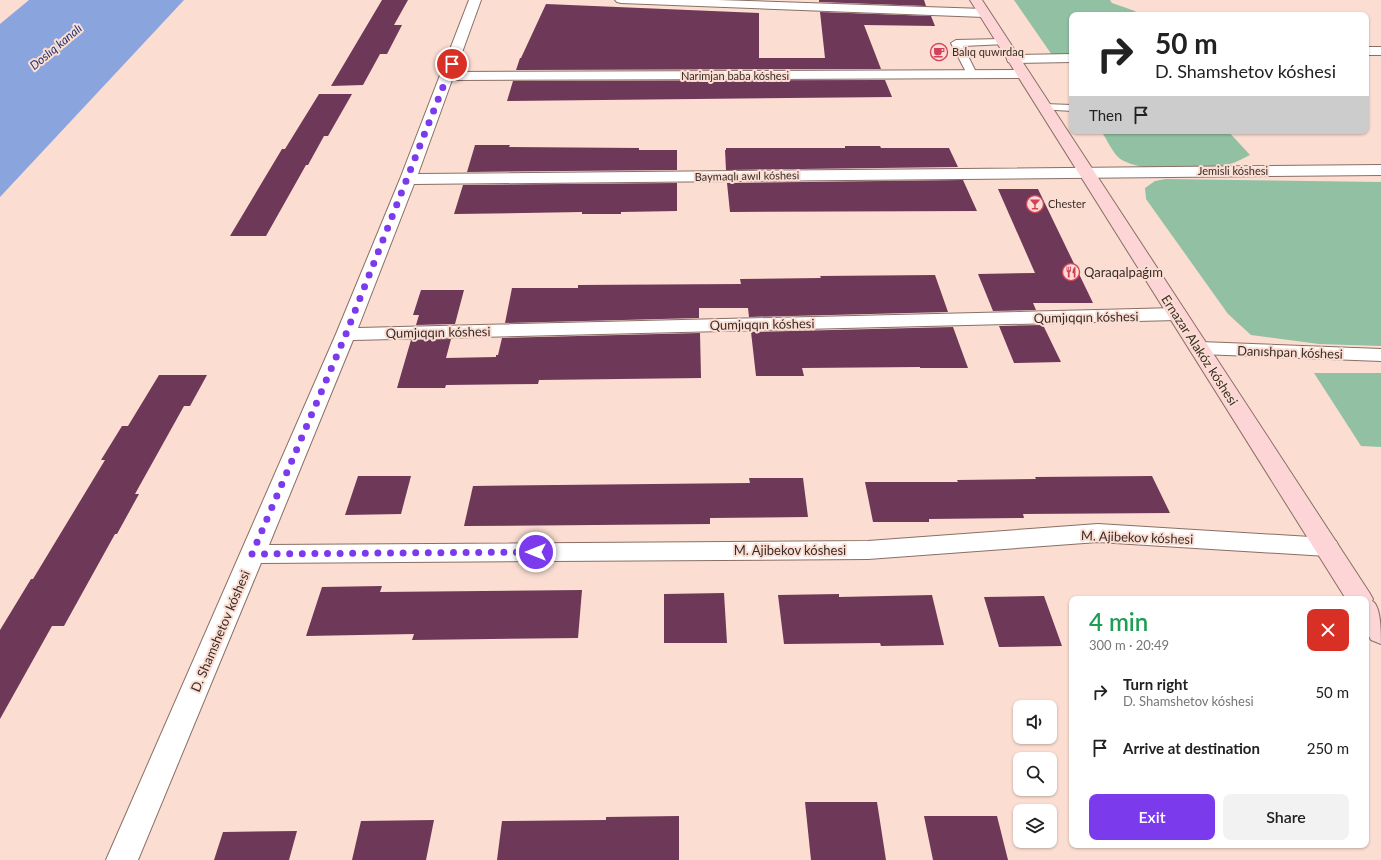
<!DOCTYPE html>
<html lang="en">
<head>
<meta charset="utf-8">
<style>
	:root { --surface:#fff; --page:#f2f2f2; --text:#222; --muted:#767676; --accent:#7c3aed }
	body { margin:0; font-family:Lato,sans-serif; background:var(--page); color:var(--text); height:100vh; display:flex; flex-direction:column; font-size:15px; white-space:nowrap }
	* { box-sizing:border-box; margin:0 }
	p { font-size:13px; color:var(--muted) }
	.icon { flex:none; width:22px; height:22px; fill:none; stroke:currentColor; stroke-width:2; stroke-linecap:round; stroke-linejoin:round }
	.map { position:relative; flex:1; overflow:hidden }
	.details { position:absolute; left:1069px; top:596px; width:300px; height:252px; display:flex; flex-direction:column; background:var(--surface); border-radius:8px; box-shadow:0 1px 3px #0004 }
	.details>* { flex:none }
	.guide { position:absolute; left:1069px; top:12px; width:300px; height:122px; border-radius:8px; box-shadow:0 1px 3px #0004; background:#fff; color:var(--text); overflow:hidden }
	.controls { position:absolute; left:1013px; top:700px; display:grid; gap:8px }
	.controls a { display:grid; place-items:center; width:44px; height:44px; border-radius:8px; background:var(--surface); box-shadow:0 1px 3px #0004; font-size:20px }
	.pin { position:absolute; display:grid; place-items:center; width:34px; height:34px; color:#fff; margin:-17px; border:2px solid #fff; border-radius:50%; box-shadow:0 1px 4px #0007 }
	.me { position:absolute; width:44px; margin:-22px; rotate:270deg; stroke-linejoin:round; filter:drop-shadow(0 0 3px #0008) }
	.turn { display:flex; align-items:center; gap:14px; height:84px; padding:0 20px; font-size:18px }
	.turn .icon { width:52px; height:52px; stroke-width:2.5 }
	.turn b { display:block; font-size:28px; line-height:34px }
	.then { display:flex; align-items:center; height:38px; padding:0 20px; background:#0003; gap:8px; font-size:15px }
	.round { display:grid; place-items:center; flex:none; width:42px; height:42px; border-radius:8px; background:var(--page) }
	.head { display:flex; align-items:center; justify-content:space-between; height:68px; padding:0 20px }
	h1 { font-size:24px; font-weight:600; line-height:30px; color:#1e9e55 }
	.cta { display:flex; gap:8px; margin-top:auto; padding:8px 20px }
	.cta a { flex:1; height:46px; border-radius:8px; background:var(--accent); color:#fff; font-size:16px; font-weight:600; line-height:46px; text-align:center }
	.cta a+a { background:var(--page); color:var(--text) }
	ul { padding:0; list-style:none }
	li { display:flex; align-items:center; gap:12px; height:56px; padding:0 20px }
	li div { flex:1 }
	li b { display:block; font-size:15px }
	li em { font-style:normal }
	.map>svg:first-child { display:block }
	.green { fill:#91c0a3 }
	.water { fill:#8aa4dd }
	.building { fill:#6e3858 }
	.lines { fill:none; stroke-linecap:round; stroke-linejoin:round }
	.service-casing { stroke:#896f65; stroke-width:2 }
	.minor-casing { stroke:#896f65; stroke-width:2 }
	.secondary-casing { stroke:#896f65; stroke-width:2 }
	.service { fill:#fff; fill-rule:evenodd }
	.minor { fill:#fff; fill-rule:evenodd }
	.secondary { fill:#fdd5d7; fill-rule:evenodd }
	.route { stroke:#7c3aed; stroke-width:7; stroke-dasharray:0 12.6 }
	.labels { text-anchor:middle; stroke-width:4; stroke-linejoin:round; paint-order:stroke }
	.far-poi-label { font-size:11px; fill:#382d29; stroke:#fbddd2; text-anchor:start }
	.far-street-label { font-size:11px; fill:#382d29; stroke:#fbddd2 }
	.far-water-label { font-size:12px; font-style:italic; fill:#193275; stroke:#fbddd2 }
	.poi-label { font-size:13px; fill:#382d29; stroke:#fbddd2; text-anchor:start }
	.street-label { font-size:13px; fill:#382d29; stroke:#fbddd2 }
</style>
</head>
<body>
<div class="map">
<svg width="1381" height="860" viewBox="0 0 1381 860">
	<rect width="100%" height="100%" fill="#fbddd2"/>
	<path class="green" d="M 1014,0 L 1110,0 L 1112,3 L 1135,11 L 1138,15 L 1072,15 L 1072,56 L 1052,55 Z
		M 1101,131 L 1228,131 L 1250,155 C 1243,158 1237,162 1230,164 C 1207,171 1136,174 1118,157 C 1111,150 1107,139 1101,131 Z
		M 1166,179 L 1381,182 L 1381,346 L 1319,344 L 1251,335 L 1228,314 L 1146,199 L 1145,188 L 1155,181 Z
		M 1314,373 L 1381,373 L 1381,447 L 1361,446 Z"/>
	<path class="water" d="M 29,0 L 184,0 L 0,197 L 0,24 Z"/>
	<path class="building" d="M 382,0 L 408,0 L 394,25 L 402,25 L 387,54 L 380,54 L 363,85 L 331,86 Z
		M 819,0 L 924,0 L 926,6 L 819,2 Z
		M 546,4 L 759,13 L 759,58 L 825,58 L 820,12 L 931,16 L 935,26 L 864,25 L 881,69 L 516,70 L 520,58 L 521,58 Z
		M 885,80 L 892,97 L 507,101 L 513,81 Z
		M 319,94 L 352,94 L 328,136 L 324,136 L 308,165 L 306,165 L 266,236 L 230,236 L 282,149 L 285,149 Z
		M 475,145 L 510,145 L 509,147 L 639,148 L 639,150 L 677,150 L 677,170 L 467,172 Z
		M 845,146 L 880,146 L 881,148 L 949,148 L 958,167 L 726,170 L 725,150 L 726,150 L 726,148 L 845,148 Z
		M 963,180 L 977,211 L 730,212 L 727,183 Z
		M 677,183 L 677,211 L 621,212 L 621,214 L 582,214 L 582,212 L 454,214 L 463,185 Z
		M 998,189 L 1038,189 L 1093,303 L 1033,303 L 1036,310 L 993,311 L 978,274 L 1035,273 Z
		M 935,275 L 948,312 L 749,317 L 748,308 L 699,308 L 699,318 L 505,323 L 512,288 L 578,288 L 578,285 L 741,284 L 740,279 L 821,278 L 820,276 Z
		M 421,290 L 464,290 L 455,324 L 416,325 L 419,315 L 413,315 Z
		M 1043,325 L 1061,362 L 1014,363 L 999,326 Z
		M 953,327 L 968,368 L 920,368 L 920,367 L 802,368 L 804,376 L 756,376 L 751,332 Z
		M 700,333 L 701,378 L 539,380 L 538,384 L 446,385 L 445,388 L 397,388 L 411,340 L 451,339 L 446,358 L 496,357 L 496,355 L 498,355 L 502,338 Z
		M 159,375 L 207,375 L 190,406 L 184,406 L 135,494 L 139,494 L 117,534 L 115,534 L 64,626 L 52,626 L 0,719 L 0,630 L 31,579 L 33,579 L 105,460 L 101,460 L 122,426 L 128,426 Z
		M 358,476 L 411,476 L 401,514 L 345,515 Z
		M 1152,476 L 1170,513 L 1023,514 L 1024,518 L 929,519 L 929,522 L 873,522 L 865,482 L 958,482 L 957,480 L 1036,479 L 1035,477 Z
		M 749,478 L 803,478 L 808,517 L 710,518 L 710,524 L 464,526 L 473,486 L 750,483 Z
		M 382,586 L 380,592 L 582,590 L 578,638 L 412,640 L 414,634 L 306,636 L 322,587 Z
		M 724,593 L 727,643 L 664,643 L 664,594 Z
		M 839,594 L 839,597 L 932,595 L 944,645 L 881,646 L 880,643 L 784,644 L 778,595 Z
		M 1044,596 L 1062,646 L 999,647 L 984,597 Z
		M 805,802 L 877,802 L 886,860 L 811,860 Z
		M 679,816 L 679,860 L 497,860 L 502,821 L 606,820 L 606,817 Z
		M 924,816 L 997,816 L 1008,860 L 933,860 Z
		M 434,820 L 426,860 L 352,860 L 361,821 Z
		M 297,831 L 289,860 L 214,860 L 223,832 Z"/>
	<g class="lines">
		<g class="service-casing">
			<path id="service" d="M 1002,39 L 1006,40 L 1007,42 L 1006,44 L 963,46 L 977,74 L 972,77 L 967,74 L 951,43 L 956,40 Z
				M 1044,104 L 1072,105 L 1072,111 L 1040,109 L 1038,107 L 1040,105 Z"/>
		</g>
		<g class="minor-casing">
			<path id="minor" d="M 469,0 L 481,0 L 455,72 L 1023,70 L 1028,71 L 1030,74 L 1028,77 L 1023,78 L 452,80 L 418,174 L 1381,165 L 1381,175 L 414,184 L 358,328 L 1177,308 L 1184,310 L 1187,314 L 1184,318 L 1177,320 L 353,340 L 269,545 L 868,541 L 1098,524 L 1327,538 L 1336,541 L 1339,547 L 1336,553 L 1327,556 L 1098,542 L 868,559 L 261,563 L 138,860 L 106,860 L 336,334 L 400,179 Z
				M 615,0 L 718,0 L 984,9 L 988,10 L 990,13 L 988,16 L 984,17 L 621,3 L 617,2 Z
				M 1366,47 L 1381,47 L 1381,55 L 1366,55 Z
				M 1072,54 L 1072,62 L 1013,63 L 1008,62 L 1007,59 L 1008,56 L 1013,55 Z
				M 1200,342 L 1381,349 L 1381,361 L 1200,354 L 1193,352 L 1190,348 L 1193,344 Z"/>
		</g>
		<g class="secondary-casing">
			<path id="secondary" d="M 970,0 L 982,0 L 1369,592 L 1373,599 L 1372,601 C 1381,605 1381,632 1381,644 L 1371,640 L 1366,631 L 1366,599 L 1346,599 Z"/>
		</g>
		<use href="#service" class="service"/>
		<use href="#minor" class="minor"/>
		<use href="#secondary" class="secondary"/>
	</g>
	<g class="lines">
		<path class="route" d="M 452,64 L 346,334 L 252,554 L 536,552"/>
	</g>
	<defs>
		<g id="cafe-ring" transform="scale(0.9)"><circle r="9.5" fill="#fbddd2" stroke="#d2425d" stroke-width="1.5"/><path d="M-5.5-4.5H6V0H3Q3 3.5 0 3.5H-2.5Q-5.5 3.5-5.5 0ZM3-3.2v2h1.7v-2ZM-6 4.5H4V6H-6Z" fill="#d2425d"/></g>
		<g id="bar-ring" transform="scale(0.9)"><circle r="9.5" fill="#fbddd2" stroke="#d2425d" stroke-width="1.5"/><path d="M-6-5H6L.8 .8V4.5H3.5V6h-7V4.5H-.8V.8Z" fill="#d2425d"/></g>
		<g id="restaurant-ring" transform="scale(0.9)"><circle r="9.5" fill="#fbddd2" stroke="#d2425d" stroke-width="1.5"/><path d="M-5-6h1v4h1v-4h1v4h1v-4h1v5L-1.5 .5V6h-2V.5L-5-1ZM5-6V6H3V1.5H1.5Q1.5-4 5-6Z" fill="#d2425d"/></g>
	</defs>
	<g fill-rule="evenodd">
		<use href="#cafe-ring" x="939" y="52"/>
		<use href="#bar-ring" x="1035" y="204"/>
		<use href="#restaurant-ring" x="1071" y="272"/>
	</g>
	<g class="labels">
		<g class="far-poi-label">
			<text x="952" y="56">Balıq quwırdaq</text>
			<text x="1048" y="208">Chester</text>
		</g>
		<g class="far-street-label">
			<text x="735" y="80">Narimjan baba kóshesi</text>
			<text x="1233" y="175">Jemisli kóshesi</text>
			<text transform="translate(747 176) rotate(-1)" y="4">Baymaqlı awıl kóshesi</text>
		</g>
		<g class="far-water-label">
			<text transform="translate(56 47) rotate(-40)" y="4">Doslıq kanalı</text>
		</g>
		<g class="poi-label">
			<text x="1084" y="277">Qaraqalpaǵım</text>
		</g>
		<g class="street-label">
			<text transform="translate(1086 317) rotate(-1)" y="5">Qumjıqqın kóshesi</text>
			<text transform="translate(762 324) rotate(-1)" y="5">Qumjıqqın kóshesi</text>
			<text transform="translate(438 332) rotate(-1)" y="5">Qumjıqqın kóshesi</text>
			<text transform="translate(1200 350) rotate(57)" y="5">Ernazar Alakóz kóshesi</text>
			<text transform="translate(1290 352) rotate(2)" y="5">Danıshpan kóshesi</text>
			<text transform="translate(1137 537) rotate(2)" y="5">M. Ajibekov kóshesi</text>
			<text x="790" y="555">M. Ajibekov kóshesi</text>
			<text transform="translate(220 631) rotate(-67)" y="5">D. Shamshetov kóshesi</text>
		</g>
	</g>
</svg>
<div class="controls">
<a><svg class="icon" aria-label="sound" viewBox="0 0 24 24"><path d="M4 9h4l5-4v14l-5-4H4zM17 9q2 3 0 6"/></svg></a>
<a><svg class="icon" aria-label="search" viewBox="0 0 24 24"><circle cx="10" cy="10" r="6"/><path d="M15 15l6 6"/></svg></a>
<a><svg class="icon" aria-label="layers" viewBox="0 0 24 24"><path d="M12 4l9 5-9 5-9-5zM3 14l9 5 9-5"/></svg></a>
</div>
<div class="pin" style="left:452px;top:64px;background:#d93025"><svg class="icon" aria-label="arrive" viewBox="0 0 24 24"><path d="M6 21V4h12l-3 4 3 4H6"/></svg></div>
<svg class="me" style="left:536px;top:552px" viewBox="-20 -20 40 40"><circle r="17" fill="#7c3aed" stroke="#fff" stroke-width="3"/><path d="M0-11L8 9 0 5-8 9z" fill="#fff"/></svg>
<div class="guide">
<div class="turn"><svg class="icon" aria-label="right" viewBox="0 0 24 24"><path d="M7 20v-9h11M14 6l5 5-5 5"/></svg><div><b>50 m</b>D. Shamshetov kóshesi</div></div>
<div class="then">Then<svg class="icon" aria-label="arrive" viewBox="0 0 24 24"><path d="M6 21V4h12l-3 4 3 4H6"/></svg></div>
</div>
<section class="details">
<div class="head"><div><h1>4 min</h1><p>300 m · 20:49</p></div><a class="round" style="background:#d93025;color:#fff"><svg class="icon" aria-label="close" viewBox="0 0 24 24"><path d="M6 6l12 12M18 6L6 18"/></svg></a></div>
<ul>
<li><svg class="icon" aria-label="right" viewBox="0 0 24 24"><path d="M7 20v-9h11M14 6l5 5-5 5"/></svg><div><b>Turn right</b><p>D. Shamshetov kóshesi</p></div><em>50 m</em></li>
<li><svg class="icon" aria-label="arrive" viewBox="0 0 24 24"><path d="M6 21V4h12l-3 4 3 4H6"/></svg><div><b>Arrive at destination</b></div><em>250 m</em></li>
</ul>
<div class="cta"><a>Exit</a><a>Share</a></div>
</section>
</div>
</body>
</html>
